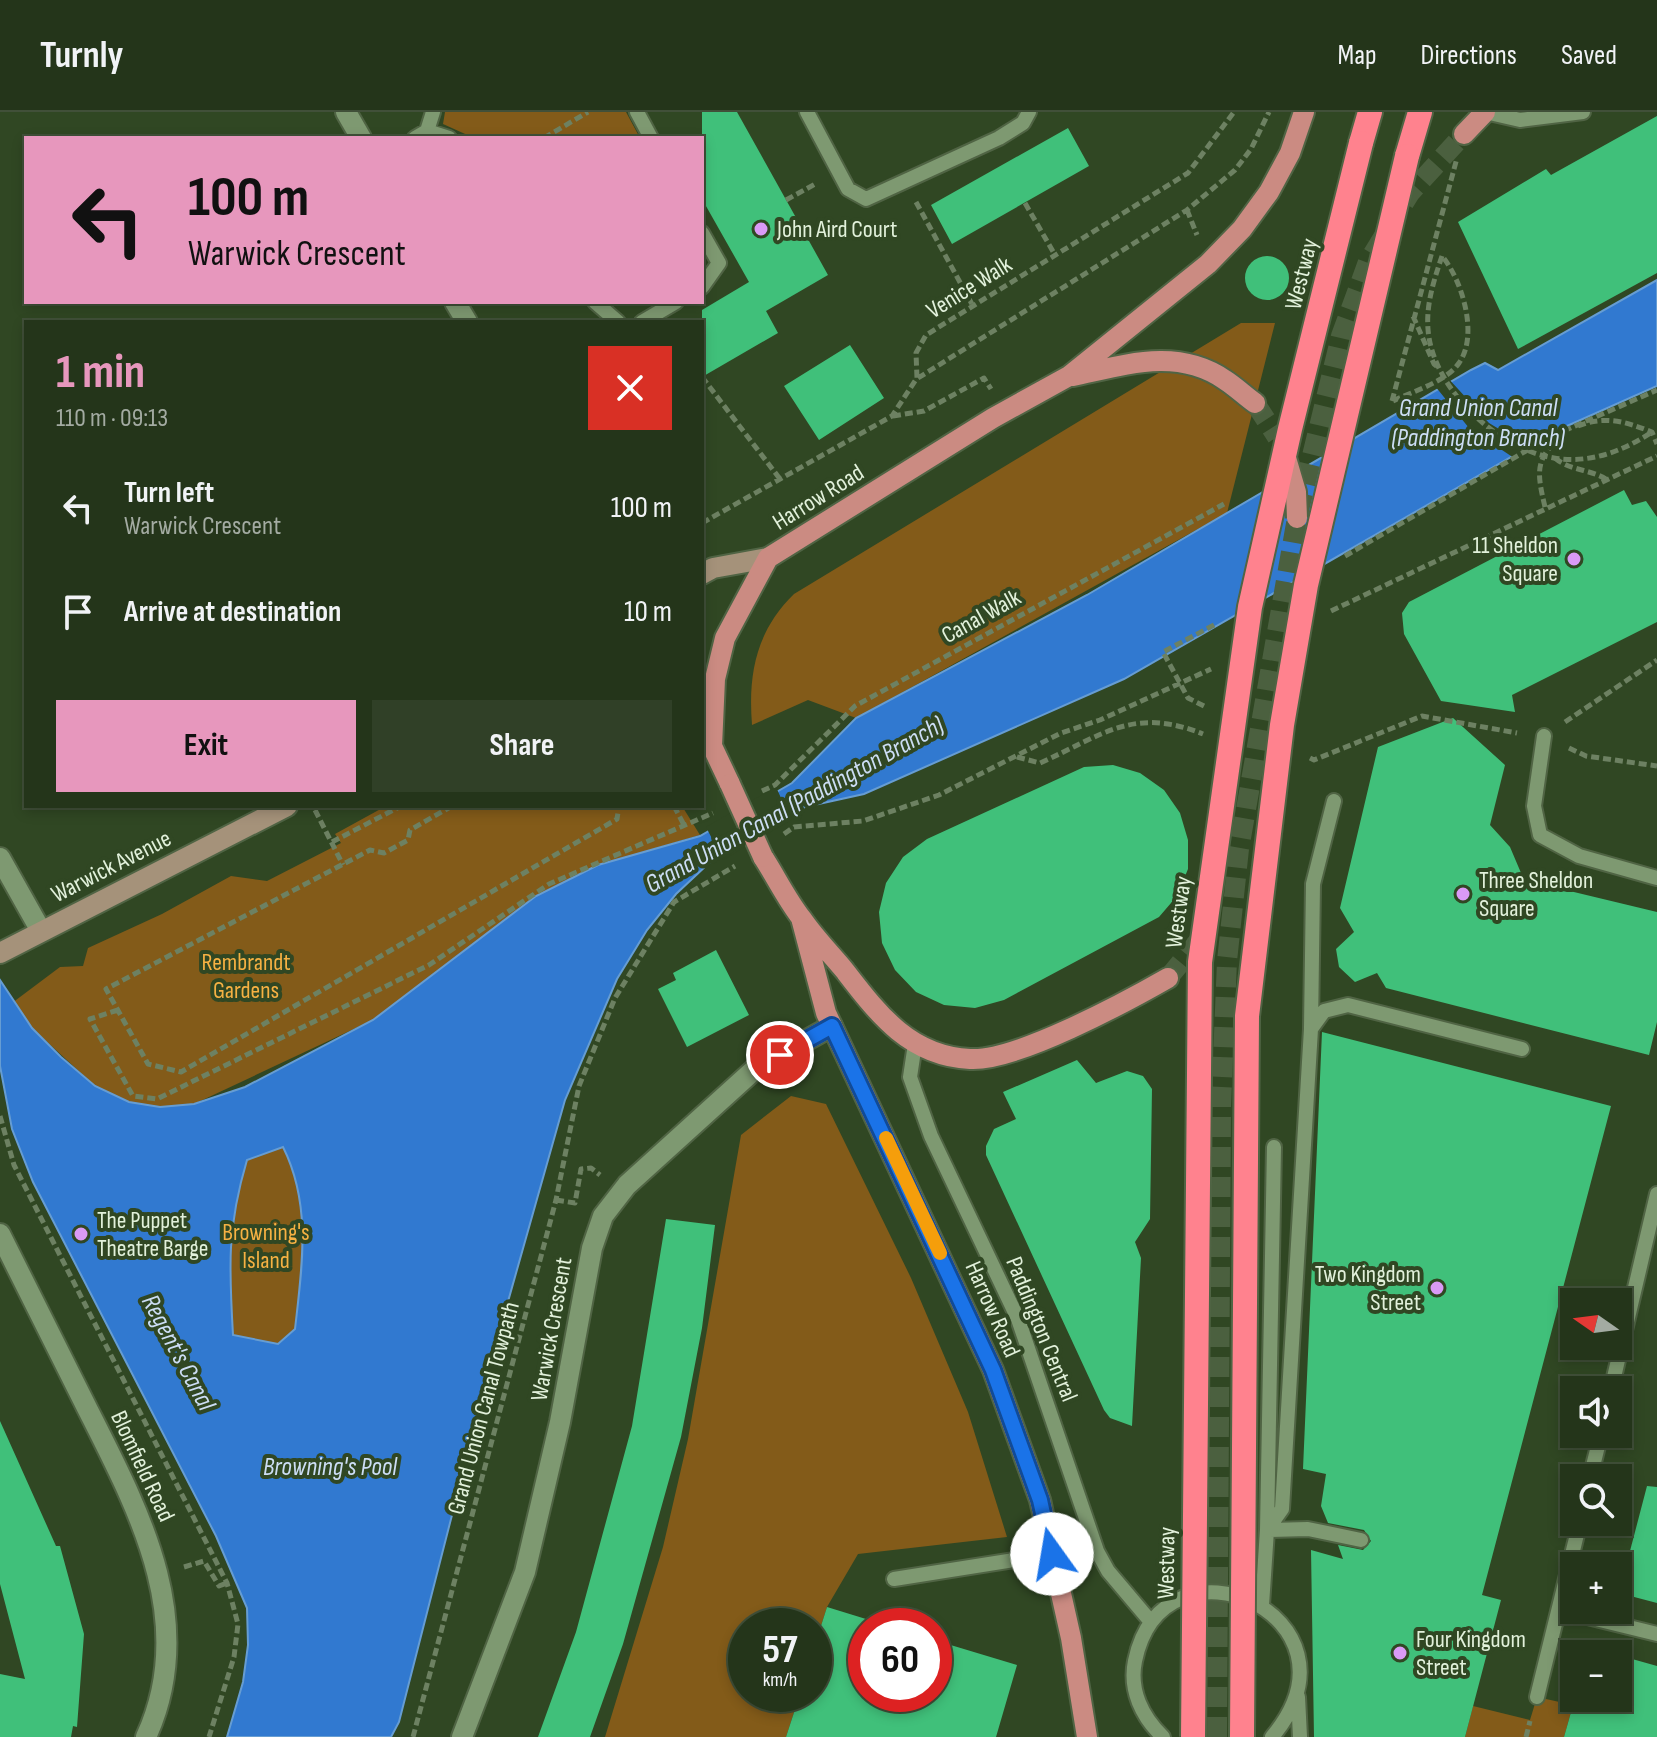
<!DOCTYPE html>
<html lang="en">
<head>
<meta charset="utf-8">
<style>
	:root { --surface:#24351a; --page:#304027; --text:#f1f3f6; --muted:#a3aba2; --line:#415039; --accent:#e797bd }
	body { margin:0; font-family:"Sofia Sans Condensed",sans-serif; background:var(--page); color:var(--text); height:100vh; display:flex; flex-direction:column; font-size:30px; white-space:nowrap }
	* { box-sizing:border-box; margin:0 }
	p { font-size:26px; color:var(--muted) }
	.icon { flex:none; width:44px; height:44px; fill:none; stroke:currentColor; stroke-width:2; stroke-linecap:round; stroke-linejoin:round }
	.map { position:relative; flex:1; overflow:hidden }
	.side { position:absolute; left:24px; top:208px; width:680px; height:488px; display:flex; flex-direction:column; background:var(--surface); border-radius:0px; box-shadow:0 4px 12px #0003,0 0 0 2px var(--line) }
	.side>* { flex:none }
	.hud { position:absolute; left:24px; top:24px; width:680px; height:168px; border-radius:0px; box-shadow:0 4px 12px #0003,0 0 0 2px var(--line); background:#e797bd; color:#111; overflow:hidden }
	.needle { width:52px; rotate:284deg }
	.controls { position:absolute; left:1560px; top:1176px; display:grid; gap:16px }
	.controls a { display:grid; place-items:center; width:72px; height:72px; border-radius:0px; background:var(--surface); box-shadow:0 4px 12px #0003,0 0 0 2px var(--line); font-size:40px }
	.speed { position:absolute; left:728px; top:1496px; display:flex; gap:16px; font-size:40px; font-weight:700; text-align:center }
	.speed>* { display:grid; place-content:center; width:104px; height:104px; border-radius:50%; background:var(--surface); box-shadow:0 4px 12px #0003,0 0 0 2px var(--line); line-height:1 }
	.speed small { font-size:20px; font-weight:400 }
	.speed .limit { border:12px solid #d22; background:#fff; color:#111 }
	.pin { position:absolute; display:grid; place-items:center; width:68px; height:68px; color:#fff; margin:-34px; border:4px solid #fff; border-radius:50%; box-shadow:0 2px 8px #0007 }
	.me { position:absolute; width:88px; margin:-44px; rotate:347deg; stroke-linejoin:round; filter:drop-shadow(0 0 6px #0008) }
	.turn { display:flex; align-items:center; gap:28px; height:168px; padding:0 32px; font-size:36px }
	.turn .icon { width:104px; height:104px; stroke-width:2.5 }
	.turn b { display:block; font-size:56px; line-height:68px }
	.round { display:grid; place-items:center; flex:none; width:84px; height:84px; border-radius:0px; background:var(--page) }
	.headline { display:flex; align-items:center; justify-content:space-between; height:136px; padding:0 32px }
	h1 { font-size:48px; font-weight:700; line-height:60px; color:var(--accent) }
	.button { display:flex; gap:16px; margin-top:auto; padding:16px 32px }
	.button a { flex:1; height:92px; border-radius:0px; background:var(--accent); color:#111; font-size:32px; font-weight:700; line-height:92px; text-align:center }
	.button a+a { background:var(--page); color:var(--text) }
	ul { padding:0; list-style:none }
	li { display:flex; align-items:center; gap:24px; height:104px; padding:0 32px }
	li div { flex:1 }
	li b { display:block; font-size:30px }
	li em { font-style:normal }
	header { display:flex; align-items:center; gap:48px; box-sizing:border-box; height:112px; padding:0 40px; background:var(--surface); border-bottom:2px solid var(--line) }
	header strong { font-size:38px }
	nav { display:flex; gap:44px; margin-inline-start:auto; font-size:28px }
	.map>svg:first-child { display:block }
	.green { fill:#835b19 }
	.water { fill:#3179d0; stroke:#669dd3; stroke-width:2; fill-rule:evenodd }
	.pier { fill:#304723 }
	.building { fill:#40c07a }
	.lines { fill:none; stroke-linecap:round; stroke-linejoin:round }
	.primary-tunnel { stroke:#4b603f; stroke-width:20; stroke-dasharray:20 10; stroke-linecap:butt }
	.lane-casing { stroke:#506444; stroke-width:18 }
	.street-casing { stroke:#506444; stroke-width:24 }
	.secondary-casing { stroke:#506444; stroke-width:24 }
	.primary-casing { stroke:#506444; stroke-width:24 }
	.highway-casing { stroke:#506444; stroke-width:28 }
	.path { stroke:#6d8162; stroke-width:5; stroke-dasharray:8 4; stroke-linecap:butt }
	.lane { stroke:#7e9971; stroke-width:14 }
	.street { stroke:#7e9971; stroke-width:20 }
	.secondary { stroke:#a5927a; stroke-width:20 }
	.primary { stroke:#cb8b82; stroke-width:20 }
	.highway { stroke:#ff828e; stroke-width:24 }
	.primary-bridge-casing { stroke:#506444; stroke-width:24; stroke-linecap:butt }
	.highway-bridge-casing { stroke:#506444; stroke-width:28; stroke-linecap:butt }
	.path-bridge { stroke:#6d8162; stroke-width:5; stroke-dasharray:8 4; stroke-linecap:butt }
	.primary-bridge { stroke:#cb8b82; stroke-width:20 }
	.highway-bridge { stroke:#ff828e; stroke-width:24 }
	.route-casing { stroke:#114b97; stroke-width:20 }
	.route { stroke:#1a73e8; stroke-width:14 }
	.slow { stroke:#f59e0b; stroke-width:14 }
	.poi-dot { fill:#da9af6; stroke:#304723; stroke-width:3 }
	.labels { text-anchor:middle; stroke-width:8; stroke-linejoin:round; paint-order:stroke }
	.poi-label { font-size:24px; fill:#e2f1db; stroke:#304723; text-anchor:start }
	.street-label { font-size:24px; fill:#e2f1db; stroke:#304723 }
	.park-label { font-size:24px; fill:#f6b143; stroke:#304723 }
	.water-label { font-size:26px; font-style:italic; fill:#ccddf4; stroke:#304723 }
</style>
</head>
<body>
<header>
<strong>Turnly</strong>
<nav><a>Map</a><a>Directions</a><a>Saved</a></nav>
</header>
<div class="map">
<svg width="1657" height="1625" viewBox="0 0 1657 1625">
	<rect width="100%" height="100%" fill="#304723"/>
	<path class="green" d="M 445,0 L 626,0 L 640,26 L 474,26 L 443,12 Z
		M 1241,211 L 1275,211 L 1227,401 L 856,606 L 808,588 L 752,613 C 748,562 756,519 794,482 Z
		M 386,694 L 682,694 L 700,723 L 599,753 L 536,785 L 373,908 L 194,992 L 160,995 L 129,990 L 95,974 L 32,916 L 12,891 L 60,855 L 83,854 L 88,836 L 162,802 L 231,764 L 267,769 L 341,731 L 335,722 Z
		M 791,984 L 826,992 L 911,1166 L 968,1300 L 1007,1425 L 858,1442 L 827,1495 L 814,1536 L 814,1514 L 746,1514 L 746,1582 L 800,1582 L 786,1625 L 605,1625 L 663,1435 L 688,1327 L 741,1023 Z
		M 283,1035 C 312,1093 302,1155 295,1217 L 278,1233 L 233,1224 C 229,1155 227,1115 247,1047 Z
		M 1537,1585 L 1573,1593 L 1564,1625 L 1465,1625 L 1473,1594 L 1530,1608 Z"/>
	<path class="water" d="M 1657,168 L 1657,274 L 1558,318 L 1124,567 L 864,682 L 805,695 L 708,752 L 676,782 L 647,818 L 617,867 L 565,988 L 494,1239 L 399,1610 L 391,1625 L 227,1625 L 243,1570 L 248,1533 L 247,1496 L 216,1424 L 33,1070 L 12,1017 L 0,954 L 0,868 L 32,916 L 61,945 L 95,974 L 129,990 L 160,995 L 194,992 L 245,975 L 373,908 L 536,784 L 598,753 L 700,724 L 792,671 L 856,606 L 1087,483 L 1471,258 L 1485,251 L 1498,258 ZM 283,1035 C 312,1093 302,1155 295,1217 L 278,1232 L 233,1223 C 229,1155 227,1115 247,1048 Z"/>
	<path class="pier" d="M 1448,266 L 1489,311 L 1534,338 L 1517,348 L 1469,316 L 1435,274 Z
		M 776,675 L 791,708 L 723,748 L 706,715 Z"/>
	<path class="building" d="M 702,0 L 737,0 L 828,163 L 766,199 L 778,221 L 702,265 L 702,198 L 749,170 L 702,87 Z
		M 1657,4 L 1657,161 L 1518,237 L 1458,110 L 1546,57 L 1551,63 Z
		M 1068,16 L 1089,54 L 952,132 L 931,93 Z
		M1245 166a22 22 0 1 1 44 0a22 22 0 1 1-44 0Z
		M 850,233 L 884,286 L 819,328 L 784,274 Z
		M 1624,378 L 1632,393 L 1646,389 L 1657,405 L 1657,510 L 1512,583 L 1515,600 L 1441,589 L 1404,522 L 1402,501 L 1409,490 Z
		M 1453,606 L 1505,653 L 1490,713 L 1510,735 L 1524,768 L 1657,800 L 1657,910 L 1649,943 L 1386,876 L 1377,861 L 1355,870 L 1339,855 L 1336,837 L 1354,820 L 1340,796 L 1378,635 Z
		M 1113,653 L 1140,661 L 1164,678 L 1180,701 L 1188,728 L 1188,757 L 1177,784 L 1159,805 L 1004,888 L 975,896 L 944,893 L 916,880 L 895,858 L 882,831 L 879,800 L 886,771 L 903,745 L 927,727 L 1084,655 Z
		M 716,838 L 749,903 L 687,935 L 658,877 L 676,868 L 673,861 Z
		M 1322,920 L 1611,994 L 1482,1483 L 1501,1488 L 1465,1625 L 1314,1625 L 1311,1438 L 1343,1447 L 1338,1433 L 1363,1438 L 1371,1429 L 1364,1418 L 1328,1411 L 1321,1394 L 1326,1362 L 1303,1357 Z
		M 1077,948 L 1096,971 L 1127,959 L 1143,964 L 1152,977 L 1150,1107 L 1135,1130 L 1141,1146 L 1132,1314 L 1110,1306 L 1104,1298 L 986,1043 L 986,1034 L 994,1017 L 1016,1007 L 1003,980 Z
		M 666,1107 L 715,1113 L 702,1216 L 681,1325 L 623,1532 L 590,1625 L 538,1625 L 576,1520 L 632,1314 Z
		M 0,1309 L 56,1434 L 60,1434 L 84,1522 L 77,1615 L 73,1614 L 71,1625 L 0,1625 L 0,1562 L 25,1567 L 0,1472 Z
		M 1647,1374 L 1657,1375 L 1657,1491 L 1619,1481 Z
		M 827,1495 L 866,1507 L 866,1582 L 934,1582 L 934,1528 L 1017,1553 L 996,1625 L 786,1625 L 800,1582 L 814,1582 L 814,1536 Z
		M 1618,1543 L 1657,1554 L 1657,1625 L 1564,1625 L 1575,1586 L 1618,1586 Z"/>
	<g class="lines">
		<path class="primary-tunnel" d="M 1255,291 L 1277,325
			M 1168,866 L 1205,821
			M 1217,1625 L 1221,994 L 1227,849 L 1239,737 L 1297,406 L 1341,224 L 1368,150 L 1410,81 L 1464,22"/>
		<g class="lane-casing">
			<path id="lane" d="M 637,0 L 651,26
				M 807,0 L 848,77 L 866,87 L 999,26 L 1023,11 L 1029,0
				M 1485,0 L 1520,8 L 1583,0
				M 427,19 L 449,26
				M 415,26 L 427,19 L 433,0
				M 702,121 L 719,151 L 702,175
				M 595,190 L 618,210
				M 642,210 L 676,190
				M 1544,624 L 1534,694 L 1540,723 L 1579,744 L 1657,766
				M 1311,916 L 1313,772 L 1334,689
				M 915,932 L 910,965 L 931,1024 L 1018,1207 L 1097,1439 L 1108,1459 L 1151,1510
				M 1274,1035 L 1267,1418 L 1282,1397 L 1311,917 L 1324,899 L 1348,893 L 1522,937
				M 1611,1278 L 1657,1082
				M 1590,1366 L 1601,1322
				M 894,1467 L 1052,1442
				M 1262,1493 L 1267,1418 L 1308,1417 L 1361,1428
				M 1559,1498 L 1657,1522
				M 1298,1585 L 1300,1625
				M 1537,1585 L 1580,1410
				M 1163,1625 C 1142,1605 1129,1578 1135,1549 C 1163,1411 1374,1504 1272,1625"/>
		</g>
		<g class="street-casing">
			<path id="street" d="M 346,0 L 361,26
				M 455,190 L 467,210
				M 0,746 L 41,819
				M 0,1122 C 29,1180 58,1238 87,1296 C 139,1399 199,1510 146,1625
				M 462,1625 L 525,1460 L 560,1310 L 592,1136 L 603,1104 L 627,1073 L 755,957 L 832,914"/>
		</g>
		<g class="secondary-casing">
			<path id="secondary" d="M 702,462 L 713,456 L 768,446
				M 0,841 L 287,694"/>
		</g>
		<g class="primary-casing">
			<path id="primary" d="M 1464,22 L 1485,0
				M 1073,264 C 1125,253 1177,235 1225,268 C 1236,275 1245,284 1255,291
				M 730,672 L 712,634 L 715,567 L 725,526 L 768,446 L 993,306 L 1069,264 L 1208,152 L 1242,117 L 1269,80 L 1290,41 L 1304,0
				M 763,745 C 776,765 787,788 802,807 C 815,826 831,842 845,859 C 879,903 910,944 970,947 C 1015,950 1126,890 1168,866
				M 801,806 L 826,901 L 993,1258 L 1040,1388 L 1071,1526 L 1087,1625"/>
		</g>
		<g class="highway-casing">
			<path id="highway" d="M 1361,31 L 1370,0
				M 1407,44 L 1420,0"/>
		</g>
		<path class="path" d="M 544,26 L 588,0
			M 786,88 L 817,71
			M 916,90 L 973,194
			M 1025,91 L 1055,143
			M 1187,98 L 1197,123
			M 1413,204 L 1434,252 L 1439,256
			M 702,265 L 780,367
			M 918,266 L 1187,98 L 1235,58 L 1251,37 L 1269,0
			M 1392,289 L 1457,46
			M 1393,289 C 1413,279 1446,270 1459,251 C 1479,223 1462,168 1442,144
			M 893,304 L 924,299 L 984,266 L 991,277
			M 1578,314 C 1606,303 1626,310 1652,320 L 1657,332
			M 1555,346 C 1570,359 1592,357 1609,369
			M 1545,395 C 1536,357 1535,346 1566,320
			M 702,411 L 892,304 L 917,266 L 916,241 L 926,223 L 1188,61 L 1234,0
			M 1345,444 L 1550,325 L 1657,278
			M 1331,499 L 1657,344
			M 1204,594 L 1188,586 L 1163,540 L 1216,512
			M 1565,610 L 1657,548
			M 1569,636 L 1586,644 L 1657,654
			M 1017,645 L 1040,651 C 1103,623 1133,594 1203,622
			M 1310,646 L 1314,648 L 1422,604 L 1517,621
			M 762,679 L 775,673 L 855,594 L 1224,392
			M 452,694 L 410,718 L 408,728 L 384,741 L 370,738 L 106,877 L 148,952 L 181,960 L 617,707 L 619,694
			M 674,694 L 684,713
			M 315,698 L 343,753
			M 784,722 L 794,715 L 863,709 L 939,683 L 1061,621 L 1100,608 L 1211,557
			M 332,730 L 401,694
			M 118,898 L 90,907 L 133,984 L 157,987 L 429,853 L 549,772 L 713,701
			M 0,1004 L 14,1053 L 227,1471 L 238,1512 L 234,1545 L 209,1625
			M 556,1088 L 575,1091 L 581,1057 L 591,1056 L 600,1063
			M 184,1455 L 204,1449 L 219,1474 L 227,1471
			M 413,1625 L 556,1088 L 579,974 L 615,886 L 674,790 L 735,754
			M 1526,1625 L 1530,1609"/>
		<use href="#lane" class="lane"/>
		<use href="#street" class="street"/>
		<use href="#secondary" class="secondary"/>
		<use href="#primary" class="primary"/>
		<use href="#highway" class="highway"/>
		<g class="primary-bridge-casing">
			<path id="primary-bridge" d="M 1284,339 L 1296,380 L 1297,406
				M 730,672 L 763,745"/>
		</g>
		<g class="highway-bridge-casing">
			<path id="highway-bridge" d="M 1193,1625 L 1200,850 L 1250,495 L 1290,317 L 1361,31
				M 1242,1625 L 1247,904 L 1282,613 L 1306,473 L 1407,44"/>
		</g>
		<path class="path-bridge" d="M 1442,144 C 1434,168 1426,192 1428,217 C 1432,276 1497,337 1554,346 C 1590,352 1623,339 1652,320"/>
		<use href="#primary-bridge" class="primary-bridge"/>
		<use href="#highway-bridge" class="highway-bridge"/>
	</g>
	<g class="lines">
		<g class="route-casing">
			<path id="route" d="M 780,943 L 832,914 L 993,1258 L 1040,1388 L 1052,1442"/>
		</g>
		<use href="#route" class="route"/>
		<path class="slow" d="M 886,1026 L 940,1141"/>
	</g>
	<g class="poi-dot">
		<circle cx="761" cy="117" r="8"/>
		<circle cx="1574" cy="447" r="8"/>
		<circle cx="1463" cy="782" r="8"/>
		<circle cx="81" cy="1122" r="8"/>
		<circle cx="1437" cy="1176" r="8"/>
		<circle cx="1400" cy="1541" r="8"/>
	</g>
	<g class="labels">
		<g class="poi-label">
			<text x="777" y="125">John Aird Court</text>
			<text x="1558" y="441" text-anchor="end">11 Sheldon<tspan x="1558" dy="28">Square</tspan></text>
			<text x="1479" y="776">Three Sheldon<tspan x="1479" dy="28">Square</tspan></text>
			<text x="97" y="1116">The Puppet<tspan x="97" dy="28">Theatre Barge</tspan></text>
			<text x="1421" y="1170" text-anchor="end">Two Kingdom<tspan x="1421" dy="28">Street</tspan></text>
			<text x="1416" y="1535">Four Kingdom<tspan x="1416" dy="28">Street</tspan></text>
		</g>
		<g class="street-label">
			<text transform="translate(1301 162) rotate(-76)" y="8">Westway</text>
			<text transform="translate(969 175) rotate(-32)" y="8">Venice Walk</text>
			<text transform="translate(818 385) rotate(-32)" y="8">Harrow Road</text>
			<text transform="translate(981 504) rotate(-29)" y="8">Canal Walk</text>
			<text transform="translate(111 754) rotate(-27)" y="8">Warwick Avenue</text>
			<text transform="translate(1178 800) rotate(-82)" y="8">Westway</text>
			<text transform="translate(993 1197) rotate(66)" y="8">Harrow Road</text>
			<text transform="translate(551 1217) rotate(-80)" y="8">Warwick Crescent</text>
			<text transform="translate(1042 1217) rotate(68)" y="8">Paddington Central</text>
			<text transform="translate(483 1296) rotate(-75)" y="8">Grand Union Canal Towpath</text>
			<text transform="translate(143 1354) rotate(65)" y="8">Blomfield Road</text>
			<text transform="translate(1166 1451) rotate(-89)" y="8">Westway</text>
		</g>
		<g class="park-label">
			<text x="246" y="858">Rembrandt<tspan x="246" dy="28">Gardens</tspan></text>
			<text x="266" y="1128">Browning's<tspan x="266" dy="28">Island</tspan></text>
		</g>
		<g class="water-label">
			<text x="1478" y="304">Grand Union Canal<tspan x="1478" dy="30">(Paddington Branch)</tspan></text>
			<text transform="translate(794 692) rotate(-29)" y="9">Grand Union Canal (Paddington Branch)</text>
			<text transform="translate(179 1240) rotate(62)" y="9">Regent's Canal</text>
			<text x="330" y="1363">Browning's Pool</text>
		</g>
	</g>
</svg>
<div class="controls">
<a><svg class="needle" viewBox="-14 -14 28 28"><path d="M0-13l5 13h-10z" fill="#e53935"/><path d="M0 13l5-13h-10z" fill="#a3aba2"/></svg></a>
<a><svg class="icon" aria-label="sound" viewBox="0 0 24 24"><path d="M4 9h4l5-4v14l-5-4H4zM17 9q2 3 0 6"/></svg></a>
<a><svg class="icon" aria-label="search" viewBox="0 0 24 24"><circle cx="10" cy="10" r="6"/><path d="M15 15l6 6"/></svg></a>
<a>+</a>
<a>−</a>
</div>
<div class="speed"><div>57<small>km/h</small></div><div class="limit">60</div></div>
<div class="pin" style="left:780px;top:943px;background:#d93025"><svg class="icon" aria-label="arrive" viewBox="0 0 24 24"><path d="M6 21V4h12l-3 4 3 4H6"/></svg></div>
<svg class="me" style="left:1052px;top:1442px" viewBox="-20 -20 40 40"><circle r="19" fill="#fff"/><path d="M0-13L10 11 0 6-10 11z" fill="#1a73e8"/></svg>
<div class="hud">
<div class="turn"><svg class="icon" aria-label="left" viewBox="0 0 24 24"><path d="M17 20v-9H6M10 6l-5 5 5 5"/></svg><div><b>100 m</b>Warwick Crescent</div></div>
</div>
<section class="side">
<div class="headline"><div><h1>1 min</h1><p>110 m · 09:13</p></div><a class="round" style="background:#d93025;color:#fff"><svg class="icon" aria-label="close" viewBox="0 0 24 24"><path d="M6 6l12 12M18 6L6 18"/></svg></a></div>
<ul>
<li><svg class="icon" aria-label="left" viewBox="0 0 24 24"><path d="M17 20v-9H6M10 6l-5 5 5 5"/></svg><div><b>Turn left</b><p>Warwick Crescent</p></div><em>100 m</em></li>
<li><svg class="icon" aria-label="arrive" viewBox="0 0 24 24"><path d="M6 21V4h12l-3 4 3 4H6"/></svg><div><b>Arrive at destination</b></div><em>10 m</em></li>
</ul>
<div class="button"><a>Exit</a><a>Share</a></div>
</section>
</div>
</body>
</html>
